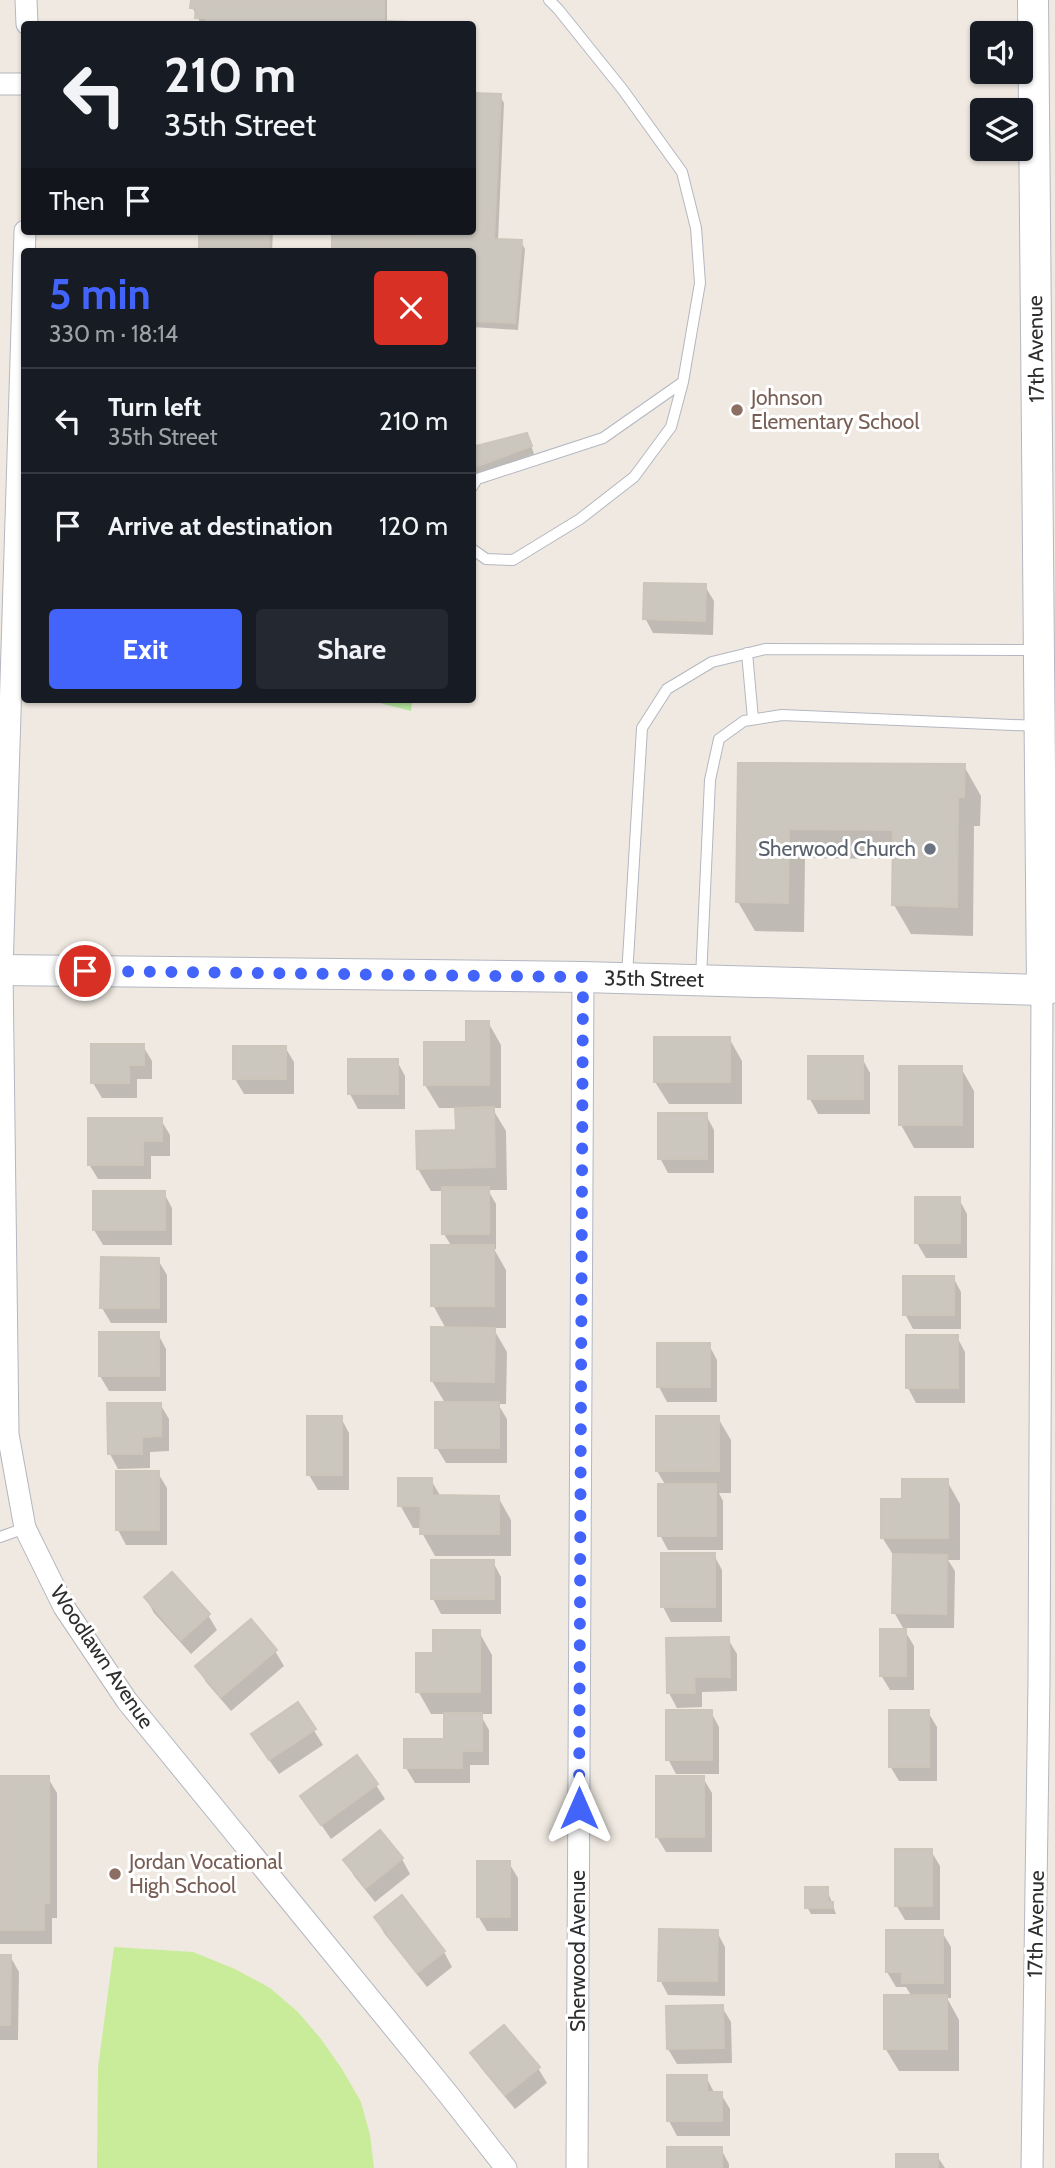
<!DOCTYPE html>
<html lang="en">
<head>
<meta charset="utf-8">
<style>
	:root { --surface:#171b24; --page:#242831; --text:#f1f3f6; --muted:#9ea1a6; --line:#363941; --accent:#4264fb }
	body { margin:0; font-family:Cabin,sans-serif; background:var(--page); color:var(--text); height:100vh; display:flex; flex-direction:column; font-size:26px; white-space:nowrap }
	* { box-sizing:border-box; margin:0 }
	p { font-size:23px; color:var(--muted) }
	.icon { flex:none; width:38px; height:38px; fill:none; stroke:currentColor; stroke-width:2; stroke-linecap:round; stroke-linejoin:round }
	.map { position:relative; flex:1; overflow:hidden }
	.panel { position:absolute; left:21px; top:248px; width:455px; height:455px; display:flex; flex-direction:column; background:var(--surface); border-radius:7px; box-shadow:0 2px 5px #0004 }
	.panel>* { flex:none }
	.hud { position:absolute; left:21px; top:21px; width:455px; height:214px; border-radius:7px; box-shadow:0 2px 5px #0004; background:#171b24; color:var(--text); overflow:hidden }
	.controls { position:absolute; left:970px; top:21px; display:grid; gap:14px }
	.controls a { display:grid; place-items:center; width:63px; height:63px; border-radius:7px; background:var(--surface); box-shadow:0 2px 5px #0004; font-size:35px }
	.pin { position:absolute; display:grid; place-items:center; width:60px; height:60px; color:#fff; margin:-30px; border:4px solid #fff; border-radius:50%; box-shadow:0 2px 7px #0007 }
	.me { position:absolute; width:77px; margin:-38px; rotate:0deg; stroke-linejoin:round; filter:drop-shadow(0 0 5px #0008) }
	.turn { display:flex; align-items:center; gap:24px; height:147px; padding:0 28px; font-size:32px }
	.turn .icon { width:91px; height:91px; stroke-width:2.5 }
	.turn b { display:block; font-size:49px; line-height:60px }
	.then { display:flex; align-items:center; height:66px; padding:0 28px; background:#0003; gap:14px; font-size:26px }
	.round { display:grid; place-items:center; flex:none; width:74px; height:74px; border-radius:7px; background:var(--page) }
	.head { display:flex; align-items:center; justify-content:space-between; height:119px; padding:0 28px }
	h1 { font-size:42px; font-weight:800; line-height:52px; color:var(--accent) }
	.primary-button { display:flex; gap:14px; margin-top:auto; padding:14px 28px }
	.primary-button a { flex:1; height:80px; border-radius:7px; background:var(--accent); color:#fff; font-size:28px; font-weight:800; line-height:80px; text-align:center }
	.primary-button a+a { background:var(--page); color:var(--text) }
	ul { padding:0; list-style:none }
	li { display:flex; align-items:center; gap:21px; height:105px; padding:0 28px; border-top:2px solid var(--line) }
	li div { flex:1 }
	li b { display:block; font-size:26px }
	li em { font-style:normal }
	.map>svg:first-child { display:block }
	.green { fill:#b6e59e }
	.pitch { fill:#c9ec9a }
	.shadow { fill:#0003 }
	.building { fill:#cbc7bf; stroke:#cbc5ba; stroke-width:2 }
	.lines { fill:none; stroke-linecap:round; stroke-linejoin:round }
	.lane-casing { stroke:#b4b7c1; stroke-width:12 }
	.street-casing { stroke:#b4b7c1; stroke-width:23 }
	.secondary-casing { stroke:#b4b7c1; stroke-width:32 }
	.lane { stroke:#fff; stroke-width:10 }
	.street { stroke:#fff; stroke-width:21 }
	.secondary { stroke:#fff; stroke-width:30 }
	.route { stroke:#4264fb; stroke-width:12; stroke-dasharray:0 21.6 }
	.education-dot { fill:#8d6e63; stroke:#fff; stroke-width:2.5 }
	.worship-dot { fill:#6b7280; stroke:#fff; stroke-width:2.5 }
	.labels { text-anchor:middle; stroke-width:6; stroke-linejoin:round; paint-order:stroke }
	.street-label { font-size:21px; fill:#2e2e2e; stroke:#fff }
	.education-label { font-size:21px; fill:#785e54; stroke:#fff; text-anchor:start }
	.worship-label { font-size:21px; fill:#5b616d; stroke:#fff; text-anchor:end }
</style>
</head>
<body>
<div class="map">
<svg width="1055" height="2168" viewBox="0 0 1055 2168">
	<rect width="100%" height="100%" fill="#efe9e1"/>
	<path class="green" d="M 368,700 L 412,700 L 411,711 Z"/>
	<path class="pitch" d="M 114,1947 L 193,1952 L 235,1969 L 270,1988 L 298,2012 L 321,2039 L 342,2069 L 361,2102 L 370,2135 L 374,2168 L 97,2168 L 98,2068 Z"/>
	<path class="shadow" d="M 192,0 L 387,0 L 387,23 L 446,24 L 201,24 L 192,7 Z
		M 500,96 L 504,103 L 498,241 L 521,242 L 525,249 L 518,330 L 472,327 L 472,252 L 334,252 L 334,231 L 472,231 Z
		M 201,231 L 273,231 L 272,252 L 200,252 Z
		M 530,442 L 534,454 L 472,476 L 472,449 Z
		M 705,586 L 714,601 L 713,635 L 653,633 L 645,618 Z
		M 740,765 L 964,766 L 981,796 L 980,826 L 974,826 L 973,936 L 911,934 L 894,905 L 894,859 L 805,858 L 804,932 L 755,931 L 738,902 Z
		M 488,1022 L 501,1045 L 501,1108 L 492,1108 L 506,1131 L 507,1190 L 488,1190 L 496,1204 L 496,1249 L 494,1249 L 506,1270 L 506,1328 L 493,1328 L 507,1352 L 506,1404 L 498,1404 L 507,1419 L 507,1463 L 446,1463 L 437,1448 L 445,1403 L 432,1381 L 446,1329 L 433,1305 L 452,1247 L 444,1234 L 444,1191 L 431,1191 L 418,1169 L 458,1132 L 457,1108 L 439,1108 L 425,1085 Z
		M 729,1038 L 742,1061 L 742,1104 L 669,1104 L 655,1082 Z
		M 143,1046 L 152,1061 L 152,1079 L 137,1079 L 137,1098 L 102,1098 L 93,1083 Z
		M 285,1047 L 294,1062 L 294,1094 L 244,1094 L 235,1079 Z
		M 862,1058 L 870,1073 L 870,1114 L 818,1114 L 810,1099 Z
		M 397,1061 L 405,1076 L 405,1109 L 358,1109 L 350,1094 Z
		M 961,1068 L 974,1091 L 974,1148 L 914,1148 L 901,1125 Z
		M 706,1115 L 714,1130 L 714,1173 L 668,1173 L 660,1158 Z
		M 161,1120 L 170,1135 L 170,1156 L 151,1156 L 151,1179 L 98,1179 L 89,1164 Z
		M 164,1193 L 172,1208 L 172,1245 L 103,1245 L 94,1230 Z
		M 917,1199 L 959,1199 L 967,1214 L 967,1258 L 926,1258 L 917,1243 Z
		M 158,1260 L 167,1275 L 167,1323 L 111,1323 L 102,1308 Z
		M 953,1277 L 961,1292 L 961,1329 L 913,1329 L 905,1314 Z
		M 158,1334 L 166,1349 L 166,1391 L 109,1391 L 100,1376 Z
		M 957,1337 L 965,1352 L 965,1403 L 916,1403 L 908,1388 Z
		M 709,1345 L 717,1360 L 717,1402 L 667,1402 L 659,1387 Z
		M 160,1404 L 169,1419 L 169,1451 L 150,1452 L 150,1468 L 118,1469 L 110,1454 Z
		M 341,1418 L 349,1433 L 349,1490 L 318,1490 L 309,1475 Z
		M 718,1418 L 731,1440 L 731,1493 L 719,1493 L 723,1501 L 723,1550 L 668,1550 L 660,1535 L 666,1486 L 657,1471 Z
		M 118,1473 L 158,1473 L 167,1488 L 167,1545 L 126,1545 L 118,1530 Z
		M 431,1480 L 441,1497 L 498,1497 L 511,1520 L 511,1556 L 435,1556 L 422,1533 L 422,1528 L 413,1528 L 400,1505 Z
		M 947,1481 L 960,1504 L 960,1560 L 948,1560 L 955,1571 L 954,1628 L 903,1628 L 894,1612 L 895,1558 L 882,1537 L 904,1501 Z
		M 714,1555 L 722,1570 L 722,1622 L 671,1622 L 663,1607 Z
		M 493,1562 L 501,1577 L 501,1614 L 441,1614 L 433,1599 Z
		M 146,1598 L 208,1615 L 217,1630 L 191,1654 L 154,1613 Z
		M 905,1631 L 914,1646 L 914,1690 L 890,1690 L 881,1675 Z
		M 479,1632 L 492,1655 L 492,1714 L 480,1714 L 489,1730 L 489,1765 L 470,1765 L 470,1783 L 415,1783 L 406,1768 L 446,1741 L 446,1714 L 431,1714 L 418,1691 L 435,1655 Z
		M 728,1639 L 737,1654 L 737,1691 L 702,1692 L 702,1707 L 677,1708 L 669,1693 Z
		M 275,1651 L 284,1666 L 231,1711 L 206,1682 L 197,1667 Z
		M 298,1705 L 323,1745 L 279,1774 L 262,1750 Z
		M 711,1712 L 719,1727 L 719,1774 L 676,1774 L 668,1759 Z
		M 928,1712 L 937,1727 L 937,1781 L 899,1781 L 890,1766 Z
		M 0,1778 L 48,1778 L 57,1793 L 57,1918 L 52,1918 L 52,1944 L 0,1944 Z
		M 703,1778 L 712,1793 L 712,1852 L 666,1852 L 657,1837 Z
		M 376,1785 L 385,1799 L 331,1839 L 302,1797 Z
		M 380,1833 L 402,1859 L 410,1874 L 375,1902 L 354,1876 L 346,1861 Z
		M 931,1851 L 940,1866 L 940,1920 L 905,1920 L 896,1905 Z
		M 509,1863 L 518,1878 L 518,1931 L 487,1931 L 478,1916 Z
		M 827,1889 L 836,1914 L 811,1914 L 807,1907 Z
		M 402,1898 L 444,1952 L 452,1967 L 427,1987 L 384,1933 L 376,1918 Z
		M 717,1932 L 725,1947 L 725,1996 L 668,1995 L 660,1980 Z
		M 942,1932 L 951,1947 L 951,1998 L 947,1998 L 959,2020 L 959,2071 L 899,2071 L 885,2048 L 912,1997 L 906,1987 L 896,1987 L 887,1972 Z
		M 0,1956 L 10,1956 L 19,1972 L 18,2040 L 0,2040 Z
		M 722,2007 L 731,2022 L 732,2063 L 677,2064 L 668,2049 Z
		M 472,2053 L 538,2068 L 547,2083 L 515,2109 L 481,2068 Z
		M 706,2077 L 715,2094 L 721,2094 L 730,2109 L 730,2136 L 677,2136 L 669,2121 Z
		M 721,2149 L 729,2164 L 729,2168 L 669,2168 Z
		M 937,2156 L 945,2168 L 898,2168 Z"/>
	<path class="building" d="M 191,0 L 384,0 L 384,21 L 470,24 L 206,24 L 206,18 L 195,18 L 196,8 L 190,8 Z
		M 472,93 L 501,94 L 494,239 L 522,240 L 515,323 L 472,321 L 472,252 L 403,252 L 403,235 L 414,235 L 414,231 L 472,231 Z
		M 199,231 L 269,231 L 269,252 L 199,252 Z
		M 332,231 L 378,231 L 378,252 L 332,252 Z
		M 378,231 L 414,231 L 414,235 L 403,235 L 403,252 L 378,252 Z
		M 527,433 L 532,446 L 472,468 L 472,447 Z
		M 644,583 L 706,584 L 705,621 L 643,619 Z
		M 738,763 L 965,764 L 964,797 L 958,797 L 957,907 L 892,905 L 893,830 L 789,829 L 788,903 L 736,902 Z
		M 466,1021 L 489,1021 L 489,1085 L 424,1085 L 424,1042 L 466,1042 Z
		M 654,1037 L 730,1037 L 730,1082 L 654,1082 Z
		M 91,1044 L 144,1044 L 144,1065 L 129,1065 L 129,1083 L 91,1083 Z
		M 233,1046 L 286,1046 L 286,1079 L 233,1079 Z
		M 808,1056 L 863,1056 L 863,1099 L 808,1099 Z
		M 348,1059 L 398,1059 L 398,1094 L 348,1094 Z
		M 899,1066 L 962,1066 L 962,1125 L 899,1125 Z
		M 494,1107 L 495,1167 L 417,1169 L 416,1131 L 456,1130 L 455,1108 Z
		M 658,1113 L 707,1113 L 707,1159 L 658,1159 Z
		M 88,1118 L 162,1118 L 162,1141 L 143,1141 L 143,1165 L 88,1165 Z
		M 442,1187 L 489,1187 L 489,1234 L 442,1234 Z
		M 93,1191 L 165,1191 L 165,1230 L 93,1230 Z
		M 915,1197 L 960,1197 L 960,1243 L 915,1243 Z
		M 431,1245 L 494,1245 L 494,1306 L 431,1306 Z
		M 101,1257 L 159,1258 L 159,1308 L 100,1308 Z
		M 903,1276 L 954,1276 L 954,1315 L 903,1315 Z
		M 431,1327 L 495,1328 L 494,1382 L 431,1381 Z
		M 99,1332 L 159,1332 L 159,1376 L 99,1376 Z
		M 906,1335 L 958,1335 L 958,1388 L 906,1388 Z
		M 657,1343 L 710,1343 L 710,1387 L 657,1387 Z
		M 435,1402 L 499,1402 L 499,1448 L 435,1448 Z
		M 107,1403 L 161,1403 L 161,1436 L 142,1437 L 142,1454 L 108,1454 Z
		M 307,1416 L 342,1416 L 342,1475 L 307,1475 Z
		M 656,1416 L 719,1416 L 719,1471 L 656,1471 Z
		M 116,1471 L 159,1471 L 159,1530 L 116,1530 Z
		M 398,1478 L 432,1478 L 432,1495 L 499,1496 L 499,1534 L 420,1534 L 421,1506 L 398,1506 Z
		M 902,1479 L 948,1479 L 948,1538 L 881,1538 L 881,1499 L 902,1499 Z
		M 658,1484 L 716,1484 L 716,1536 L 658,1536 Z
		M 661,1553 L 715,1553 L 715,1607 L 661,1607 Z
		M 893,1554 L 947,1555 L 946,1614 L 892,1613 Z
		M 431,1560 L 494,1560 L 494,1599 L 431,1599 Z
		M 172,1572 L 210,1614 L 181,1640 L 144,1597 Z
		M 251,1619 L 277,1650 L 221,1697 L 195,1666 Z
		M 880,1629 L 906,1629 L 906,1676 L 880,1676 Z
		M 433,1630 L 480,1630 L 480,1692 L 416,1692 L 416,1653 L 433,1653 Z
		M 729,1637 L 730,1677 L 694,1677 L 695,1693 L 667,1693 L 666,1638 Z
		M 298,1702 L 316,1729 L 269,1760 L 251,1734 Z
		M 666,1710 L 712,1710 L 712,1760 L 666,1760 Z
		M 889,1710 L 929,1710 L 929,1767 L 889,1767 Z
		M 444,1713 L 482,1713 L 482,1751 L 462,1751 L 462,1768 L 404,1768 L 404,1739 L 444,1739 Z
		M 357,1755 L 378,1784 L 321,1825 L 300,1796 Z
		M 0,1776 L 49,1776 L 49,1903 L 44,1903 L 44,1930 L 0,1930 Z
		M 656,1776 L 704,1776 L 704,1837 L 656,1837 Z
		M 380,1830 L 403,1858 L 366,1888 L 343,1860 Z
		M 895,1849 L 932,1849 L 932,1906 L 895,1906 Z
		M 477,1861 L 510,1861 L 510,1917 L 477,1917 Z
		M 805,1887 L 828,1887 L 828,1902 L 833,1902 L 833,1908 L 805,1908 Z
		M 402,1895 L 445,1951 L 417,1973 L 374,1917 Z
		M 659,1929 L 718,1930 L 717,1981 L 658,1981 Z
		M 886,1930 L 943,1930 L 943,1983 L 902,1983 L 902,1972 L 886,1972 Z
		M 0,1955 L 11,1955 L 10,2025 L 0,2025 Z
		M 884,1995 L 947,1995 L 947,2049 L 884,2049 Z
		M 723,2005 L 724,2048 L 667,2049 L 666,2006 Z
		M 504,2025 L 540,2067 L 505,2095 L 470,2053 Z
		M 667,2075 L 707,2075 L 707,2092 L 722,2092 L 722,2121 L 667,2121 Z
		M 667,2147 L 722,2147 L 722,2168 L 667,2168 Z
		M 896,2154 L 938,2154 L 938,2168 L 896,2168 Z"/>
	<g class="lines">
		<g class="lane-casing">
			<path id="lane" d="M 472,487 L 477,479 L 603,438 L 683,382
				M 472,549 L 486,559 L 513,560 L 580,519 L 634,477 L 671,427 L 683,382 L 700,283 L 696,228 L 682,172 L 623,90 L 558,9 L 549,0
				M 747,653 L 753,719
				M 627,976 L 642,728 L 667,689 L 712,662 L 765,649 L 1036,650
				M 701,978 L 710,780 L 719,739 L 744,721 L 782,715 L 1038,726
				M 0,1537 L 25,1528"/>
		</g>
		<g class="street-casing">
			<path id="street" d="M 26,0 L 27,24
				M 0,84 L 24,84
				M 25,231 L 2,970 L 8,1434 L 25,1528 L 64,1607 L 127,1701 L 448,2094 L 506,2168
				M 577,2168 L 583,977
				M 1032,2168 L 1039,1681 L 1042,990"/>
		</g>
		<g class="secondary-casing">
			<path id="secondary" d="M 1033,0 L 1042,990
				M 0,970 L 583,977 L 1042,990 L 1055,987"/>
		</g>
		<use href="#lane" class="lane"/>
		<use href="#street" class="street"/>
		<use href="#secondary" class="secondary"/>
	</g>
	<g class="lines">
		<path class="route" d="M 85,971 L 583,977 L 579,1808"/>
	</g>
	<g class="education-dot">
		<circle cx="737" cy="410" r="7"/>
		<circle cx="115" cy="1874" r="7"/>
	</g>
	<circle class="worship-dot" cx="930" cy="849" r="7"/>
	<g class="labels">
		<g class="street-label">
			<text transform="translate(1036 349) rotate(-91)" y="7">17th Avenue</text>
			<text transform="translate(654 979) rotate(1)" y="7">35th Street</text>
			<text transform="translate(102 1657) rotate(56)" y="7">Woodlawn Avenue</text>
			<text transform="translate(1036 1924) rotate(-89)" y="7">17th Avenue</text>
			<text transform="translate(578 1951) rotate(-90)" y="7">Sherwood Avenue</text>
		</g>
		<g class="education-label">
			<text x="751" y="405">Johnson<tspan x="751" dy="24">Elementary School</tspan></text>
			<text x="129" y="1869">Jordan Vocational<tspan x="129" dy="24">High School</tspan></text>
		</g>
		<g class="worship-label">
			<text x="916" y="856">Sherwood Church</text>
		</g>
	</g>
</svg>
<div class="controls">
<a><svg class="icon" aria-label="sound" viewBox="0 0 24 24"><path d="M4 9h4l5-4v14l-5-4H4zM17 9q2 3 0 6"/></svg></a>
<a><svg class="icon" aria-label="layers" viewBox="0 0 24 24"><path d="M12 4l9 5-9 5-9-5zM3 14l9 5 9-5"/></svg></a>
</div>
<div class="pin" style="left:85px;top:971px;background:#d93025"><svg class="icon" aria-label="arrive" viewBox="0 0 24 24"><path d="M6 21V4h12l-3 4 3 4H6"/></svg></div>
<svg class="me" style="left:579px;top:1808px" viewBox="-20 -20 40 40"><path d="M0-17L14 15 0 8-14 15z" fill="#4264fb" stroke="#fff" stroke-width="4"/></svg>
<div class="hud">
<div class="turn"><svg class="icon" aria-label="left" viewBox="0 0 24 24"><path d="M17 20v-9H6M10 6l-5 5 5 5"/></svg><div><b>210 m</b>35th Street</div></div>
<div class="then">Then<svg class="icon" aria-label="arrive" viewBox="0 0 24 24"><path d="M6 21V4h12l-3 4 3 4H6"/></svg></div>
</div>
<section class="panel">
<div class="head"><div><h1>5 min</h1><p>330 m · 18:14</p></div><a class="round" style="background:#d93025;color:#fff"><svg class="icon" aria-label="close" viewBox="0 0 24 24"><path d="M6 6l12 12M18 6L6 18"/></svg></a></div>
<ul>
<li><svg class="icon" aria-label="left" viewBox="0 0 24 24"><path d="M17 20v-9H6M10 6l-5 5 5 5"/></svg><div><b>Turn left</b><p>35th Street</p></div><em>210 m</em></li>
<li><svg class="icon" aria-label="arrive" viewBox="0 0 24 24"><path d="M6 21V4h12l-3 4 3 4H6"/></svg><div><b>Arrive at destination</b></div><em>120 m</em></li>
</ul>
<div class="primary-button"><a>Exit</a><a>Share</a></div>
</section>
</div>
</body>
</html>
